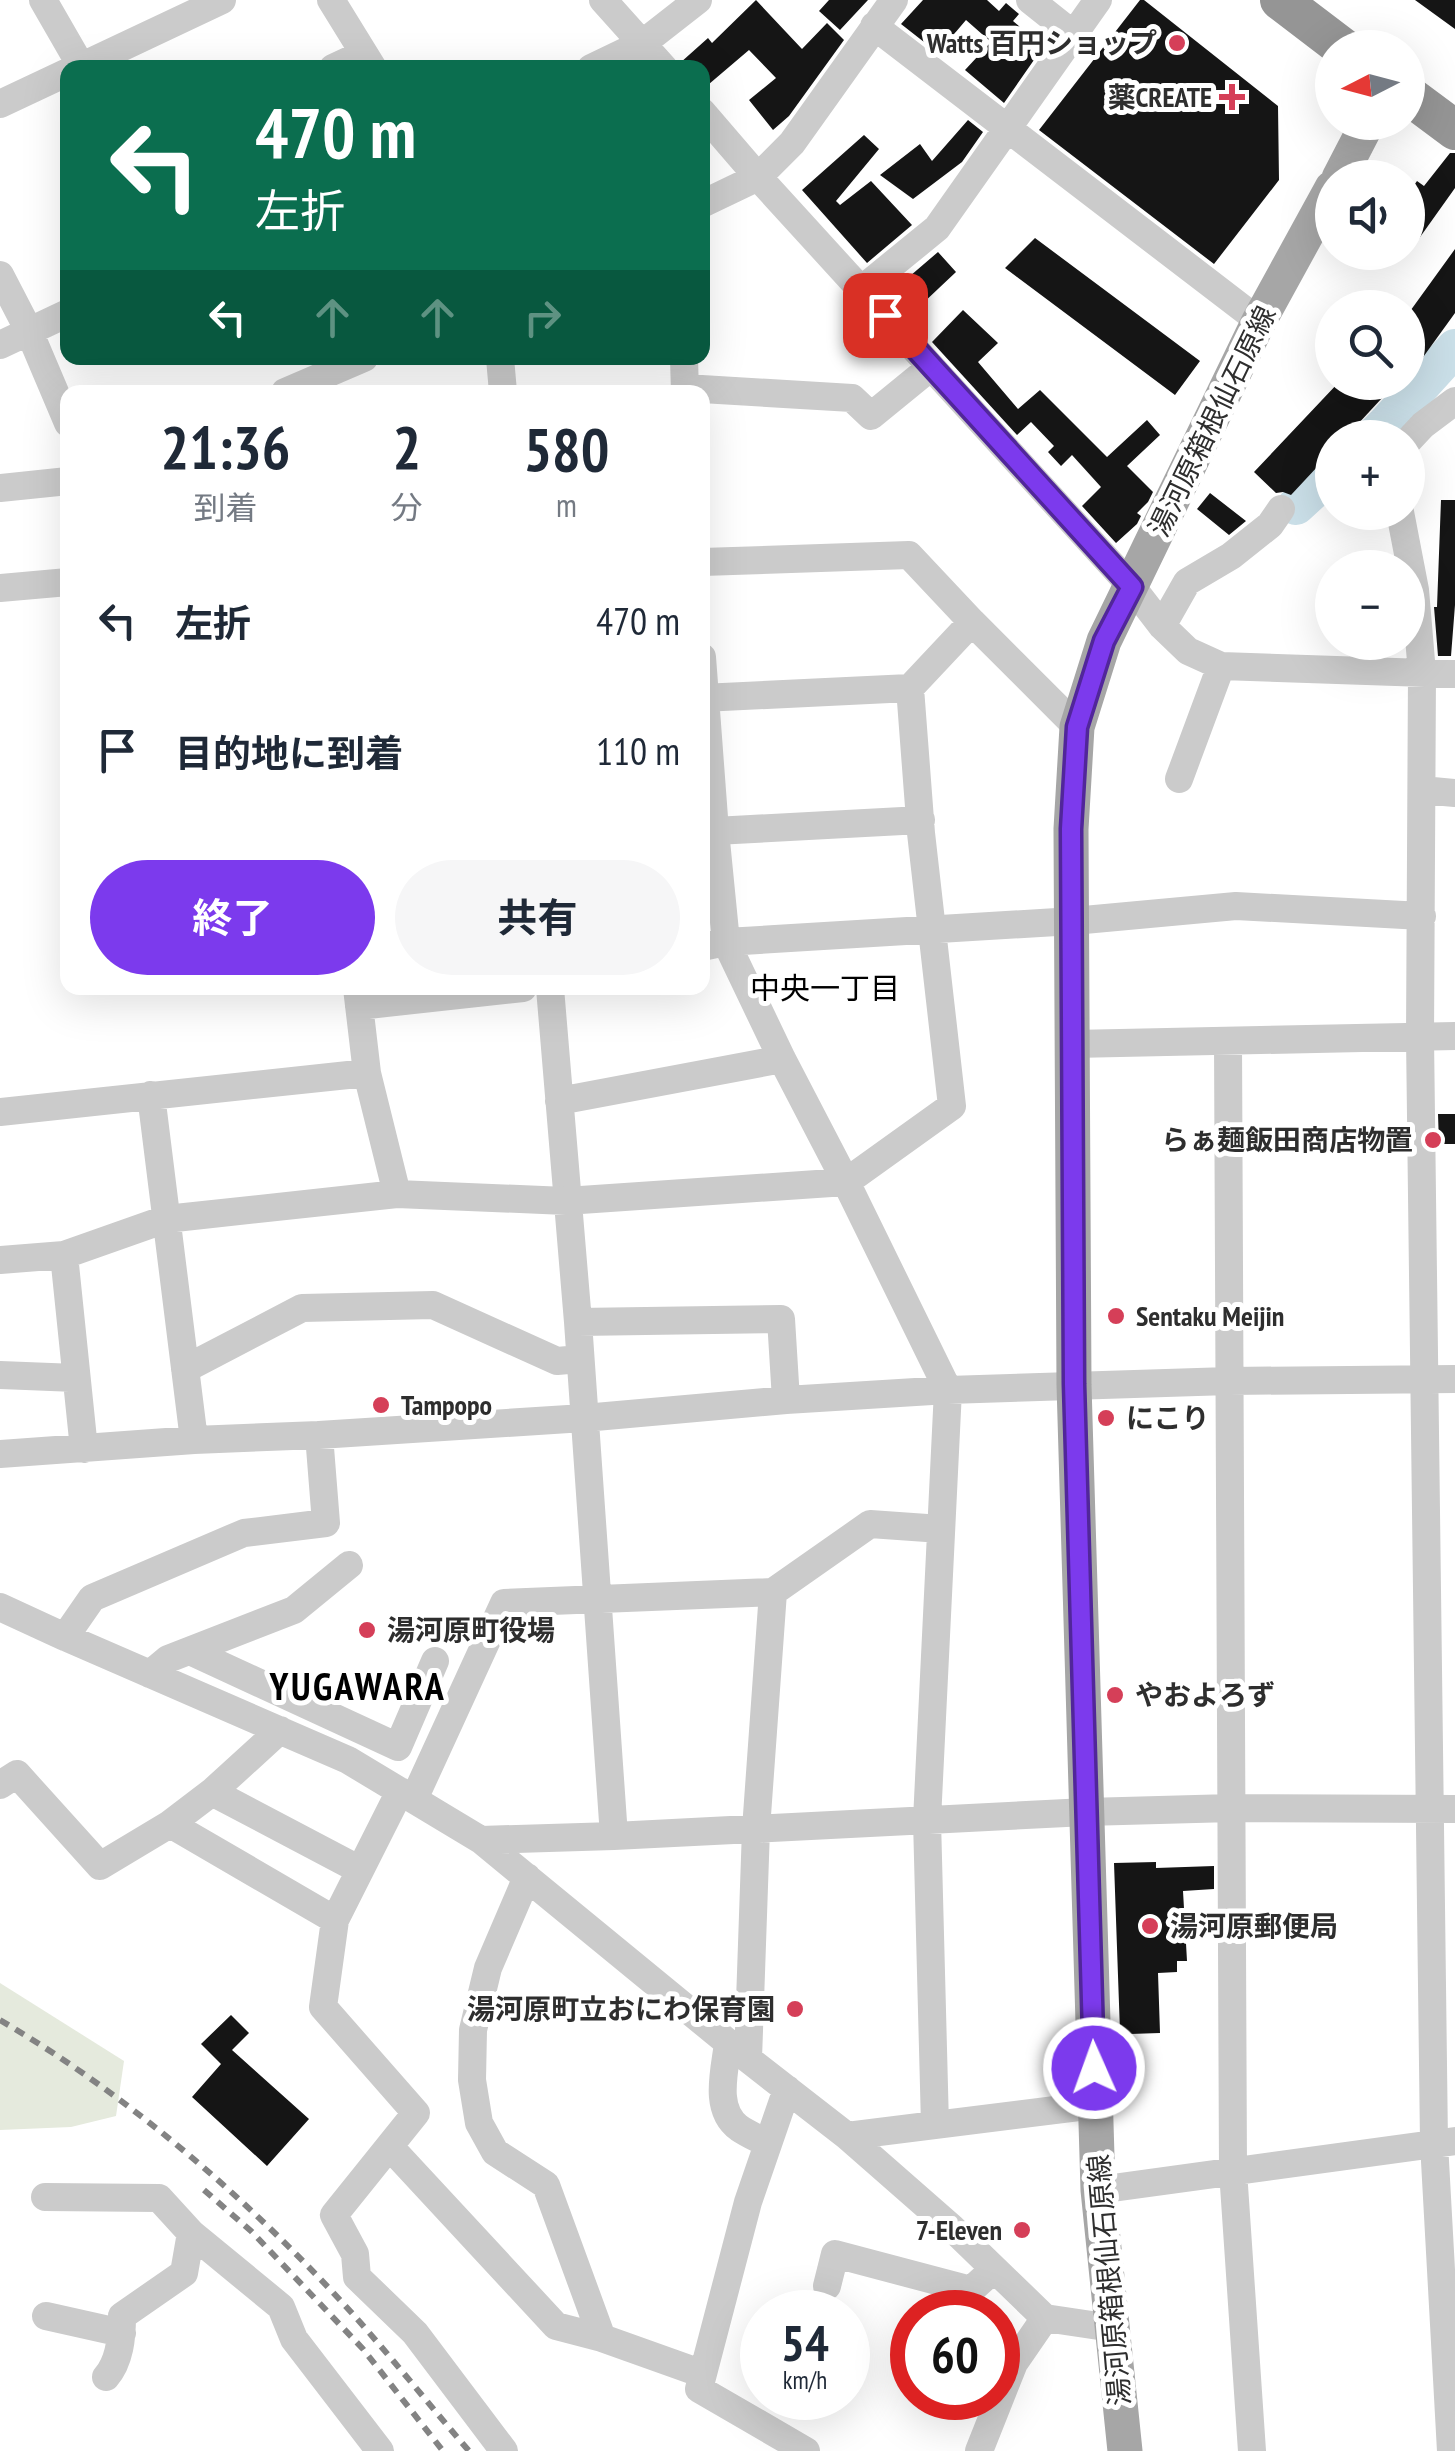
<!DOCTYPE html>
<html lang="ja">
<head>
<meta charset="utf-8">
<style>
	:root { --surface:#fff; --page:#f6f6f7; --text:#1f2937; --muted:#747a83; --accent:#7c3aed }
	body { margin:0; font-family:"PT Sans Narrow","Noto Sans JP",sans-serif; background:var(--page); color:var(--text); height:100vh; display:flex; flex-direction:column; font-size:38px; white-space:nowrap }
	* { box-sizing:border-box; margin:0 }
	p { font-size:32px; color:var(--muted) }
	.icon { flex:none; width:55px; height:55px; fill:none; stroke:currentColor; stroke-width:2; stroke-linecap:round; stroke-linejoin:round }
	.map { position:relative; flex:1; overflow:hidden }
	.panel { position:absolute; left:60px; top:385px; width:650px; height:610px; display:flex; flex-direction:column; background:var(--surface); border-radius:20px; box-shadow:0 10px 40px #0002 }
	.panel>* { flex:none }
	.hud { position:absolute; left:60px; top:60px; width:650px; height:305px; border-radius:20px; box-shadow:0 10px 40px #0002; background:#0b6e4f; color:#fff; overflow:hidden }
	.needle { width:65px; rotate:264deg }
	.fabs { position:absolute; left:1315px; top:30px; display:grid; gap:20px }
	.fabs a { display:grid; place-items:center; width:110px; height:110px; border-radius:50%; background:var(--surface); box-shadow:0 10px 40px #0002; font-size:50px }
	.speed { position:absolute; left:740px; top:2290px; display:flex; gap:20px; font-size:50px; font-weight:700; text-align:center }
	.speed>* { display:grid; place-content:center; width:130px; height:130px; border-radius:50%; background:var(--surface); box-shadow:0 10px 40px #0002; line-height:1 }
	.speed small { font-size:25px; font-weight:400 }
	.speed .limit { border:15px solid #d22; background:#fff; color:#111 }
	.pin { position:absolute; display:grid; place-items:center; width:85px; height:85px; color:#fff; margin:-42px; border-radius:20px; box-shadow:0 5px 15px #0006 }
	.me { position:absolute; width:110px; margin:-55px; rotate:358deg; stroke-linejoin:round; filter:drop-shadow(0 0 8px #0008) }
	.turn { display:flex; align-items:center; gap:35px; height:210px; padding:0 30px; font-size:45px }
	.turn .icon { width:130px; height:130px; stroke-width:2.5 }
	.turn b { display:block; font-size:70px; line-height:85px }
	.lanes { display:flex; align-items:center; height:95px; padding:0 30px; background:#0003; justify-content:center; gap:50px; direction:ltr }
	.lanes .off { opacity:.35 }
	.eta { display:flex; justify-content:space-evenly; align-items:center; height:170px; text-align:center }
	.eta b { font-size:60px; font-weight:700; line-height:70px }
	.button { display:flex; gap:20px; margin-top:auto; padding:20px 30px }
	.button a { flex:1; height:115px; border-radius:60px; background:var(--accent); color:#fff; font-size:40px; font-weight:700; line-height:115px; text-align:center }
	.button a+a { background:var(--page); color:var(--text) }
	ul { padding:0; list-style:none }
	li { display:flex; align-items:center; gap:30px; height:130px; padding:0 30px }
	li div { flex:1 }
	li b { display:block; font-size:38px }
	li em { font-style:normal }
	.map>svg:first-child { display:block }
	.green { fill:#e5eadd }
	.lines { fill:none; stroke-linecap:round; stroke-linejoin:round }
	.river { stroke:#cadfe8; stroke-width:38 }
	.building { fill:#151515 }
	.minor { stroke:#cbcbcb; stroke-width:28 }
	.major { stroke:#a6a6a6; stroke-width:35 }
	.highway { stroke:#959595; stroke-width:40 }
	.rail { stroke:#838383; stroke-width:6; stroke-dasharray:10 8; stroke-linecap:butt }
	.route-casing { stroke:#51269a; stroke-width:25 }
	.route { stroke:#7c3aed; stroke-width:18 }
	.poi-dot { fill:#d53f58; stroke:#fff; stroke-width:4 }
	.labels { text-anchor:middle; stroke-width:10; stroke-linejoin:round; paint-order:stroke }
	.poi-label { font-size:28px; font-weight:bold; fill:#2e2e2e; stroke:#fff; text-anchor:start }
	.street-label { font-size:28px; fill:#2e2e2e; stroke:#fff }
	.neighbourhood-label { font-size:30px; fill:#000; stroke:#fff }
	.district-label { font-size:38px; font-weight:bold; letter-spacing:2.5px; fill:#000; stroke:#fff }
</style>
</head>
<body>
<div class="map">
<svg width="1455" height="2451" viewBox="0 0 1455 2451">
	<rect width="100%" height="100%" fill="#fff"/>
	<path class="green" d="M 0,1983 L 124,2061 L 116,2116 L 71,2127 L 0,2130 Z"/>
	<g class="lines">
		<path class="river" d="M 1372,438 L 1387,423 L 1455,348
			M 1296,506 L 1332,473"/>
	</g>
	<path class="building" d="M 756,0 L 802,49 L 827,23 L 844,40 L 789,116 L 773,130 L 749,100 L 776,78 L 749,50 L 702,90 L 702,68 L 681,68 L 680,63 L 708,38 L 712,43 Z
		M 829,0 L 868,0 L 840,30 L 819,11 Z
		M 923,0 L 987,0 L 999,11 L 1006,3 L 1019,14 L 1013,21 L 1043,47 L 1004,103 L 965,70 L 991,42 L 966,20 L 938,53 L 901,24 Z
		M 1140,0 L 1144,0 L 1278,106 L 1279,180 L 1214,264 L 1039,130 Z
		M 1415,0 L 1455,0 L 1455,29 Z
		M 968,120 L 983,132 L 962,162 L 913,199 L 880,175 L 920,144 L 932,161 Z
		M 864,135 L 879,149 L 836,201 L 840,205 L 871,181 L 912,225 L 867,263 L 802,190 Z
		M 1450,153 L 1455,153 L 1455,188 L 1408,254 L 1408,194 L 1417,181 L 1424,186 Z
		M 1035,238 L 1200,361 L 1175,395 L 1005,268 Z
		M 1455,249 L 1455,313 L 1408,378 L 1408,314 Z
		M 938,252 L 956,272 L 921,305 L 914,297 L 901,308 L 889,294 Z
		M 963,310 L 998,343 L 978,362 L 1018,409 L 1040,390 L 1107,457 L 1147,420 L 1160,435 L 1127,466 L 1153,492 L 1148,502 L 1137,513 L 1141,516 L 1137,524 L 1116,543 L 1082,506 L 1101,487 L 1072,455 L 1061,466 L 1048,452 L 1054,446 L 1031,422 L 1017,435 L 932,342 Z
		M 1339,382 L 1366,382 L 1382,398 L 1345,438 L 1332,438 L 1332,451 L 1291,495 L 1283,492 L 1276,493 L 1254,472 Z
		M 1210,493 L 1246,521 L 1229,535 L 1197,509 Z
		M 1441,500 L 1455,500 L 1455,605 L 1451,656 L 1438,656 L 1434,607 L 1437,607 Z
		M 1438,1114 L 1455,1114 L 1455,1144 L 1439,1144 Z
		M 1156,1862 L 1156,1868 L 1214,1866 L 1214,1889 L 1183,1891 L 1187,1961 L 1177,1961 L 1177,1972 L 1158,1973 L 1160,2033 L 1130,2034 L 1127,2031 L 1120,2032 L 1114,1863 Z
		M 231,2015 L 249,2033 L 232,2050 L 309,2119 L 267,2166 L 192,2097 L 221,2064 L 201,2044 Z"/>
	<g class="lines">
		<path class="minor" d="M 43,0 L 81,66
			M 331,0 L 373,68
			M 603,0 L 664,68
			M 1030,0 L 1074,35
			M 874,26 L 1259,321
			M 78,68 L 222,0
			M 333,68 L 363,54
			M 591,68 L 643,43 L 698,0
			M 0,104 L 68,72
			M 702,112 L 758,177 L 1132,587 L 1162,626 L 1188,651 L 1221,666 L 1455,674
			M 702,204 L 758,177 L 792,143 L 894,0
			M 0,275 L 29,331 L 68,423
			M 861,290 L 937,228 L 1098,0
			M 0,345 L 68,313
			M 500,358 L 503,392
			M 684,358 L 685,392
			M 685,388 L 852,398 L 871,416 L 931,367
			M 285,392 L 364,358
			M 1408,441 L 1423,425 L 1455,401
			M 0,488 L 68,481
			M 1400,512 L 1415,590 L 1422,673 L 1420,1037 L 1434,2143 L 1451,2451
			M 702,562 L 909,555 L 972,622 L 1077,727
			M 0,588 L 68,582
			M 1162,626 L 1187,582 L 1231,556 L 1270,525 L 1281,509
			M 702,657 L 715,831 L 726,942 L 782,1059 L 846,1182 L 948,1390 L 927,1820 L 935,2125
			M 702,698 L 910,688
			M 1179,779 L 1221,666
			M 1422,790 L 1455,793
			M 715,831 L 921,820
			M 702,947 L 726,942 L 1073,921 L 1236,906 L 1422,916
			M 550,988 L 578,1322 L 614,1836
			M 359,1006 L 523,988
			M 1228,1041 L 1233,2171 L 1252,2451
			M 1073,1044 L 1455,1036
			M 367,1073 L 397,1194
			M 151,1095 L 194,1440
			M 559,1101 L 782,1059
			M 0,1112 L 367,1073 L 357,988
			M 64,1255 L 84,1449
			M 0,1260 L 64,1255 L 166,1219 L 397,1194 L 566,1201 L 846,1182 L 952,1106 L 921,833 L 910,688 L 972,622
			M 578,1322 L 781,1319 L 786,1400
			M 185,1369 L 302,1308 L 433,1305 L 557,1361 L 580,1359
			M 0,1375 L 76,1378
			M 0,1454 L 194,1440 L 319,1435 L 584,1418 L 786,1400 L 948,1390 L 1229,1381 L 1455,1379
			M 0,1607 L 65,1637 L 348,1760 L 481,1840 L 614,1836 L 1086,1812 L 1232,1808 L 1455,1809
			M 65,1637 L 92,1598 L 244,1533 L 326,1523 L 319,1435
			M 190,1651 L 398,1747 L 435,1661
			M 150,1674 L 168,1659 L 294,1610 L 349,1565
			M 0,1785 L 17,1774 L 100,1866 L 170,1824 L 212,1792 L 280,1730
			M 400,1791 L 335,1920 L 323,2007 L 416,2113 L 334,2215 L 355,2254 L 357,2277 L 415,2333 L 504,2451
			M 212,1792 L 360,1870
			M 414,1799 L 504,1603 L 773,1592 L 870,1524 L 941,1529
			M 170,1824 L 335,1920
			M 481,1840 L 748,2059 L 847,2136 L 952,2228 L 1045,2318 L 1112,2328
			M 527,1877 L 488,1968 L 473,2030 L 472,2080 L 479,2123 L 495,2152 L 546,2185 L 602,2338
			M 728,2043 C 725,2070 713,2109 739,2128 C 748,2134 759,2139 768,2144
			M 748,2059 L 756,1829 L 773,1592
			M 787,2089 L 748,2202 L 699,2389 L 806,2451
			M 847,2136 L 1095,2105
			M 390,2147 L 556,2326 L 602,2338 L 703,2374
			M 1098,2190 L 1455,2141
			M 45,2197 L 159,2198 L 191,2233 L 281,2307 L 294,2339 L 380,2451
			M 827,2286 L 835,2254 L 971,2290 L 994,2269
			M 46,2316 L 122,2333
			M 106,2377 C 120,2361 122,2337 122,2316 L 184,2273 L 191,2233
			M 979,2451 L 1014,2363 L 1045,2318"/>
		<path class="major" d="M 1339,178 L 1368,122
			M 1125,2451 L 1098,2190 L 1074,1385 L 1071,829 L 1077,727 L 1104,641 L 1259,321 L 1332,188"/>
		<path class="highway" d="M 1280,0 L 1343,48
			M 1408,95 L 1455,130"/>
		<path class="rail" d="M 0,2020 C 126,2094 241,2193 340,2300 C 385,2349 426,2401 469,2451
			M 204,2190 L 251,2231 L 363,2349 L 443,2451"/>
	</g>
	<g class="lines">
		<g class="route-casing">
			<path id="route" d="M 885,315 L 1132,587 L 1104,641 L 1077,727 L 1071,829 L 1074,1384 L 1094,2068"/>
		</g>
		<use href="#route" class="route"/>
	</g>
	<g class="poi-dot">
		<circle cx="1177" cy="43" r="10"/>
		<path d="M1227 82h10v10h10v10h-10v10h-10v-10h-10v-10h10z"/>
		<circle cx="1433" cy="1140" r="10"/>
		<circle cx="1116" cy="1316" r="10"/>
		<circle cx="381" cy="1405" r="10"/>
		<circle cx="1106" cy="1418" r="10"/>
		<circle cx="367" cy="1630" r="10"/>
		<circle cx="1115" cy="1695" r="10"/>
		<circle cx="1150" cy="1926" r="10"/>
		<circle cx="795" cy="2009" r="10"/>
		<circle cx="1022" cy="2230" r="10"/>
	</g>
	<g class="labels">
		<g class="poi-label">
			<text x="1157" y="53" text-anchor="end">Watts 百円ショップ</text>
			<text x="1212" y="107" text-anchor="end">薬CREATE</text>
			<text x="1413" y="1150" text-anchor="end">らぁ麺飯田商店物置</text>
			<text x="1136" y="1326">Sentaku Meijin</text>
			<text x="401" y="1415">Tampopo</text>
			<text x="1126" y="1428">にこり</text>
			<text x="387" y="1640">湯河原町役場</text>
			<text x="1135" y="1705">やおよろず</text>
			<text x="1170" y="1936">湯河原郵便局</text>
			<text x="775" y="2019" text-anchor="end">湯河原町立おにわ保育園</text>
			<text x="1002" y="2240" text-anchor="end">7-Eleven</text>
		</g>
		<g class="street-label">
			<text transform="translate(1212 421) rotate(-64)" y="10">湯河原箱根仙石原線</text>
			<text transform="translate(1109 2280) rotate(-95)" y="10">湯河原箱根仙石原線</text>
		</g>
		<g class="neighbourhood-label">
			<text x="825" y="999">中央一丁目</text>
		</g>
		<g class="district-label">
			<text x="358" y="1700">YUGAWARA</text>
		</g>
	</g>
</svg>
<div class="fabs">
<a><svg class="needle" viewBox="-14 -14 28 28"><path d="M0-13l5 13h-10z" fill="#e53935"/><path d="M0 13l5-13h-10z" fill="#747a83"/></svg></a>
<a><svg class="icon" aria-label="sound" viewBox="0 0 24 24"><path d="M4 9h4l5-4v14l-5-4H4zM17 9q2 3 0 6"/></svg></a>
<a><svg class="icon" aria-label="search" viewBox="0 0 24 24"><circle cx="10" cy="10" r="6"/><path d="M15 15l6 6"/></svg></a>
<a>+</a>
<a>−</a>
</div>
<div class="speed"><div>54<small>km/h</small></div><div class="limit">60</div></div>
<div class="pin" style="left:885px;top:315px;background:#d93025"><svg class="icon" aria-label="arrive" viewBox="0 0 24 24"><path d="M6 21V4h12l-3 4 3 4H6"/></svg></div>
<svg class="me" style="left:1094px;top:2068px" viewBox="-20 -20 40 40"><circle r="17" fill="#7c3aed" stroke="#fff" stroke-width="3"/><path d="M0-11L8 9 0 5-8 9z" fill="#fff"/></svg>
<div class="hud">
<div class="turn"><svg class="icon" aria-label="left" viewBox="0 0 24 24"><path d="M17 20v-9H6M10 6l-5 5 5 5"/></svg><div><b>470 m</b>左折</div></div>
<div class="lanes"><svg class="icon" aria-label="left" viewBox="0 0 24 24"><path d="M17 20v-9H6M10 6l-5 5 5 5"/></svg><svg class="icon off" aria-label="ahead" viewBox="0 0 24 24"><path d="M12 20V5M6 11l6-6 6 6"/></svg><svg class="icon off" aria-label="ahead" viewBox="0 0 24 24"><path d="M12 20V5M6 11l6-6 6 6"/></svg><svg class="icon off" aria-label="right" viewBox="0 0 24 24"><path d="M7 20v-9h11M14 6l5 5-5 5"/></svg></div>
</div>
<section class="panel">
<div class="eta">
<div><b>21:36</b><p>到着</p></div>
<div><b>2</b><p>分</p></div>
<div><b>580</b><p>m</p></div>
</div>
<ul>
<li><svg class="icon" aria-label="left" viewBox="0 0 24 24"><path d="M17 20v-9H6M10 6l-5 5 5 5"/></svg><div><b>左折</b></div><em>470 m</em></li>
<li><svg class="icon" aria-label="arrive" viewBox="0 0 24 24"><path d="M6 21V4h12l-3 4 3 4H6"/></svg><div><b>目的地に到着</b></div><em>110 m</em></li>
</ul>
<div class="button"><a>終了</a><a>共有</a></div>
</section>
</div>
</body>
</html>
